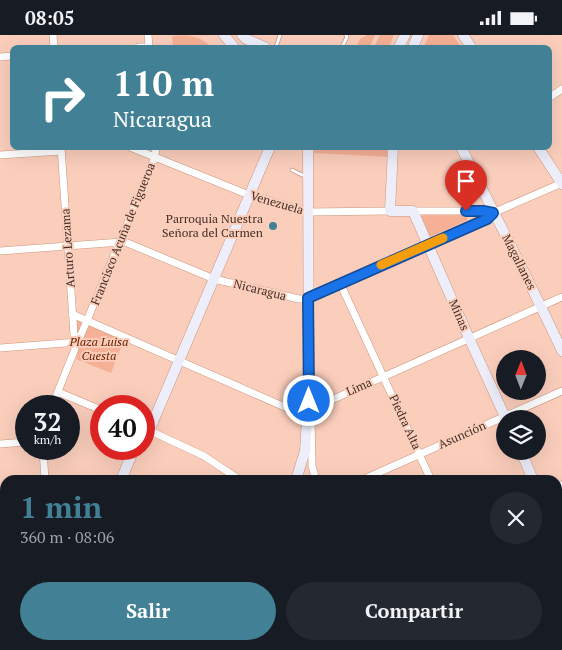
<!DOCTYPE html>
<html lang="es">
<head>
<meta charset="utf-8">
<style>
	:root { --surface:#171b24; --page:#242831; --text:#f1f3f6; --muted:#9ea1a6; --accent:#418095 }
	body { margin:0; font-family:"PT Serif",serif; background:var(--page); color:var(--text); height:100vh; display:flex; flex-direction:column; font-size:19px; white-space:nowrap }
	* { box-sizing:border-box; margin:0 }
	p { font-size:16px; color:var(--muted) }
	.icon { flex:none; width:28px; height:28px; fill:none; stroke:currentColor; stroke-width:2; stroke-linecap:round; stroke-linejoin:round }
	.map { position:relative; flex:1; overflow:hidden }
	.side { position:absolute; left:0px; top:440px; width:562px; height:175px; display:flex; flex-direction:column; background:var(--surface); border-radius:15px 15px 0 0; box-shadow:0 5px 20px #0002 }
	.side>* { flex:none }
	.banner { position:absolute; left:10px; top:10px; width:542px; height:105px; border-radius:8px; box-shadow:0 5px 20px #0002; background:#418095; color:#fff; overflow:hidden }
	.needle { width:32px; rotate:1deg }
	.controls { position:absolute; left:496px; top:315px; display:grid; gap:10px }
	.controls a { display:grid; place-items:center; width:50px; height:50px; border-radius:50%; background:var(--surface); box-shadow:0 5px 20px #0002; font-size:25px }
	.speed { position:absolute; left:15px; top:360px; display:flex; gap:10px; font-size:25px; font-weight:700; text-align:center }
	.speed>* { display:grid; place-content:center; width:65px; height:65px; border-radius:50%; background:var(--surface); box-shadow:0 5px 20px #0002; line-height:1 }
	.speed small { font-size:12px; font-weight:400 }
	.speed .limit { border:8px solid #d22; background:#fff; color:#111 }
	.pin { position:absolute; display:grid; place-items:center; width:42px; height:42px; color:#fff; margin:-51px -21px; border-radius:50% 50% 50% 0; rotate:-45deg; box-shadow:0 0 5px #0007 }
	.pin .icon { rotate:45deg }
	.me { position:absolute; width:55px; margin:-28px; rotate:0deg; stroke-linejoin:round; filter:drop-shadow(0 0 4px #0008) }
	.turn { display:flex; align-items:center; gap:18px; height:105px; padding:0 20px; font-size:22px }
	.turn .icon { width:65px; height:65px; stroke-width:2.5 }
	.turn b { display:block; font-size:35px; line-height:42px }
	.round { display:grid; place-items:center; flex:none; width:52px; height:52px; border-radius:26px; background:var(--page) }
	.headline { display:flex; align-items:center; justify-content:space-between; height:85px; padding:0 20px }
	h1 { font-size:30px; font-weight:800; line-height:38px; color:var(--accent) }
	.action { display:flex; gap:10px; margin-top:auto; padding:10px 20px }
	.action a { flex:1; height:58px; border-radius:30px; background:var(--accent); color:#fff; font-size:20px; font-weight:800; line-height:58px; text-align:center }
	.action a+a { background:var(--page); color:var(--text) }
	.status { display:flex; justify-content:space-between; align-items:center; height:35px; padding:0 25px; background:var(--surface); direction:ltr }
	.status svg { height:14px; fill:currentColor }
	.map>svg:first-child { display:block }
	.green { fill:#f6b095 }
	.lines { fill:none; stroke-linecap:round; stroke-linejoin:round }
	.lane-casing { stroke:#cb9580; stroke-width:4.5 }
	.street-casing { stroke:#cb9580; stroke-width:8 }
	.secondary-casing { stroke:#cb9580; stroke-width:11 }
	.lane { stroke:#fff; stroke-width:3 }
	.street { stroke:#fff; stroke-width:7 }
	.secondary { stroke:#edeefa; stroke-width:10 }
	.route-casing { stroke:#114b97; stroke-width:12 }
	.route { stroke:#1a73e8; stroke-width:9 }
	.slow { stroke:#f59e0b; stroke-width:9 }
	.poi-dot { fill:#418095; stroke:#fbcebc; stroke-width:2 }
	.labels { text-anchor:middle; stroke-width:4; stroke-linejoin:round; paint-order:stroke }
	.street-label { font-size:12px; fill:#432d25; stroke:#fbcebc }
	.poi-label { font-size:12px; fill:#432d25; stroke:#fbcebc; text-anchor:end }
	.park-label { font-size:12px; font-style:italic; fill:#682200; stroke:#fbcebc }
</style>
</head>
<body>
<div class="status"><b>08:05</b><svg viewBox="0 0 49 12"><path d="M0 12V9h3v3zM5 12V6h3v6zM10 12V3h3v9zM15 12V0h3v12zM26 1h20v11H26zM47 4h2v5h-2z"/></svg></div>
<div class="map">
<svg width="562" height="615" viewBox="0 0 562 615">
	<rect width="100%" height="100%" fill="#fbcebc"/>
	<path class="green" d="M 367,0 L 375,0 L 370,12 L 358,12 L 357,10 L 360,4 Z
		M 380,0 L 393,0 L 393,3 L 389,12 L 374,12 Z
		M 429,0 L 453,0 L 461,12 L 424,12 Z
		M 172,1 C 192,0 197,0 212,12 L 173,12 Z
		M 315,113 L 390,113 L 390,122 L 314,118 Z
		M 424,179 L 466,180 L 468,185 L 432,201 L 429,201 L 421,182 Z
		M 77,285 L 124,305 L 111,338 L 76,324 L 78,319 Z"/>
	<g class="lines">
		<g class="lane-casing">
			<path id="lane" d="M 276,12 L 280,0
				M 342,12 L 347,2 L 346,0
				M 292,135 L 302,140 L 305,140"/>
		</g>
		<g class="street-casing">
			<path id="street" d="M 53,0 L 54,12
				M 148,0 L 149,12
				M 139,12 L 149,12
				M 0,22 L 12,21
				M 550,62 L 562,54
				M 130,112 L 244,158 L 308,177 L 390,176
				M 0,120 L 61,116
				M 413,176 L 483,176 L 493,178
				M 0,216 L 121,207 L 125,207 L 214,244 L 299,264 L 303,264 L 487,184 L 493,178 L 562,148
				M 340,248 L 431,445
				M 72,279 L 294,376 L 303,377 L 309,375 L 562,262
				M 0,313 L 78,307 L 155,122 L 156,112
				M 58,357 L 101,375
				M 52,371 L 75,314 L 61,112
				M 311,382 L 312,431 L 316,445
				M 144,393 L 204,421 L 240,445
				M 0,409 L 26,407
				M 43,414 L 45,445
				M 362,445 L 562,356
				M 558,452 L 562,450
				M 0,505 L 5,505
				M 147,610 L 158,615
				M 311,610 L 313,615
				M 389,610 L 391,615
				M 510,610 L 511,615
				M 413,615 L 416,610"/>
		</g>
		<g class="secondary-casing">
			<path id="secondary" d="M 224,0 L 234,12
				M 242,0 L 246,4 L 265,12
				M 463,0 L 471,12
				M 399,12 L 405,0
				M 413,12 L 418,0
				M 393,112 L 390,176 L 413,176 L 469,303 L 506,384
				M 461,112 C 495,180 530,247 562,316
				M 538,112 L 562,149
				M 144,408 L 270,112
				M 521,416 L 533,445
				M 121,445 L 134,414
				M 296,445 L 305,416 L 307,385 L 309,375 L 308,112
				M 558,499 L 562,508
				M 558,558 L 562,556
				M 55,615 L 58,610
				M 237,615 L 238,610
				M 466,615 L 475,610"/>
		</g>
		<use href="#lane" class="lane"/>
		<use href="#street" class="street"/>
		<use href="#secondary" class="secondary"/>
	</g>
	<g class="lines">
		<g class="route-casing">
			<path id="route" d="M 309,366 L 308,263 L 487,184 L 493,178 L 483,176 L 466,176"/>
		</g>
		<use href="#route" class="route"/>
		<path class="slow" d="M 381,230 L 443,203"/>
	</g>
	<circle class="poi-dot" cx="273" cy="191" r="5"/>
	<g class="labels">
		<g class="street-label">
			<text transform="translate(277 168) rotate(16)" y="4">Venezuela</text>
			<text transform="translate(123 199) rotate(-68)" y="4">Francisco Acuña de Figueroa</text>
			<text transform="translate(68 213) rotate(-94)" y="4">Arturo Lezama</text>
			<text transform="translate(519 227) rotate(63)" y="4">Magallanes</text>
			<text transform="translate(260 255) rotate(14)" y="4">Nicaragua</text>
			<text transform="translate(459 280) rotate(66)" y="4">Minas</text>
			<text transform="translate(359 352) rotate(-24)" y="4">Lima</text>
			<text transform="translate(405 387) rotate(65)" y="4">Piedra Alta</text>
			<text transform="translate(462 400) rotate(-24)" y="4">Asunción</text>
		</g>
		<g class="poi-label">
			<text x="263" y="188">Parroquia Nuestra<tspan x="263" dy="14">Señora del Carmen</tspan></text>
		</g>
		<g class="park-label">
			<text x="99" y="311">Plaza Luisa<tspan x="99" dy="14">Cuesta</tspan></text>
		</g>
	</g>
</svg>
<div class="controls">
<a><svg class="needle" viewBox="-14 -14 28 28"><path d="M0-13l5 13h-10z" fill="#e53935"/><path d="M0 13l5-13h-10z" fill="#9ea1a6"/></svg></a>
<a><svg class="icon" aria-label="layers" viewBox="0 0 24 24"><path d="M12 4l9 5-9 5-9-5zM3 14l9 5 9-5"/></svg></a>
</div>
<div class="speed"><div>32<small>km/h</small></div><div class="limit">40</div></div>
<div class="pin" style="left:466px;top:176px;background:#d93025"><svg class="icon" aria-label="arrive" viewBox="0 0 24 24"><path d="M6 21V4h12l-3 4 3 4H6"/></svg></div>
<svg class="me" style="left:309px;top:366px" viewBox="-20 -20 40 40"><circle r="17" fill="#1a73e8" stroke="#fff" stroke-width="3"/><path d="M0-11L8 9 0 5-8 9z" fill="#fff"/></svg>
<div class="banner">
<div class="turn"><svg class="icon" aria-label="right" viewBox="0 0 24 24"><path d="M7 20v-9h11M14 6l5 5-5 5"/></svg><div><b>110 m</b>Nicaragua</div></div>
</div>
<section class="side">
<div class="headline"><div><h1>1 min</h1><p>360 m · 08:06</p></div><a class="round"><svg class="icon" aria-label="close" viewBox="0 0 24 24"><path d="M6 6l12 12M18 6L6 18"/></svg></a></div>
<div class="action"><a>Salir</a><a>Compartir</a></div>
</section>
</div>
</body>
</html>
